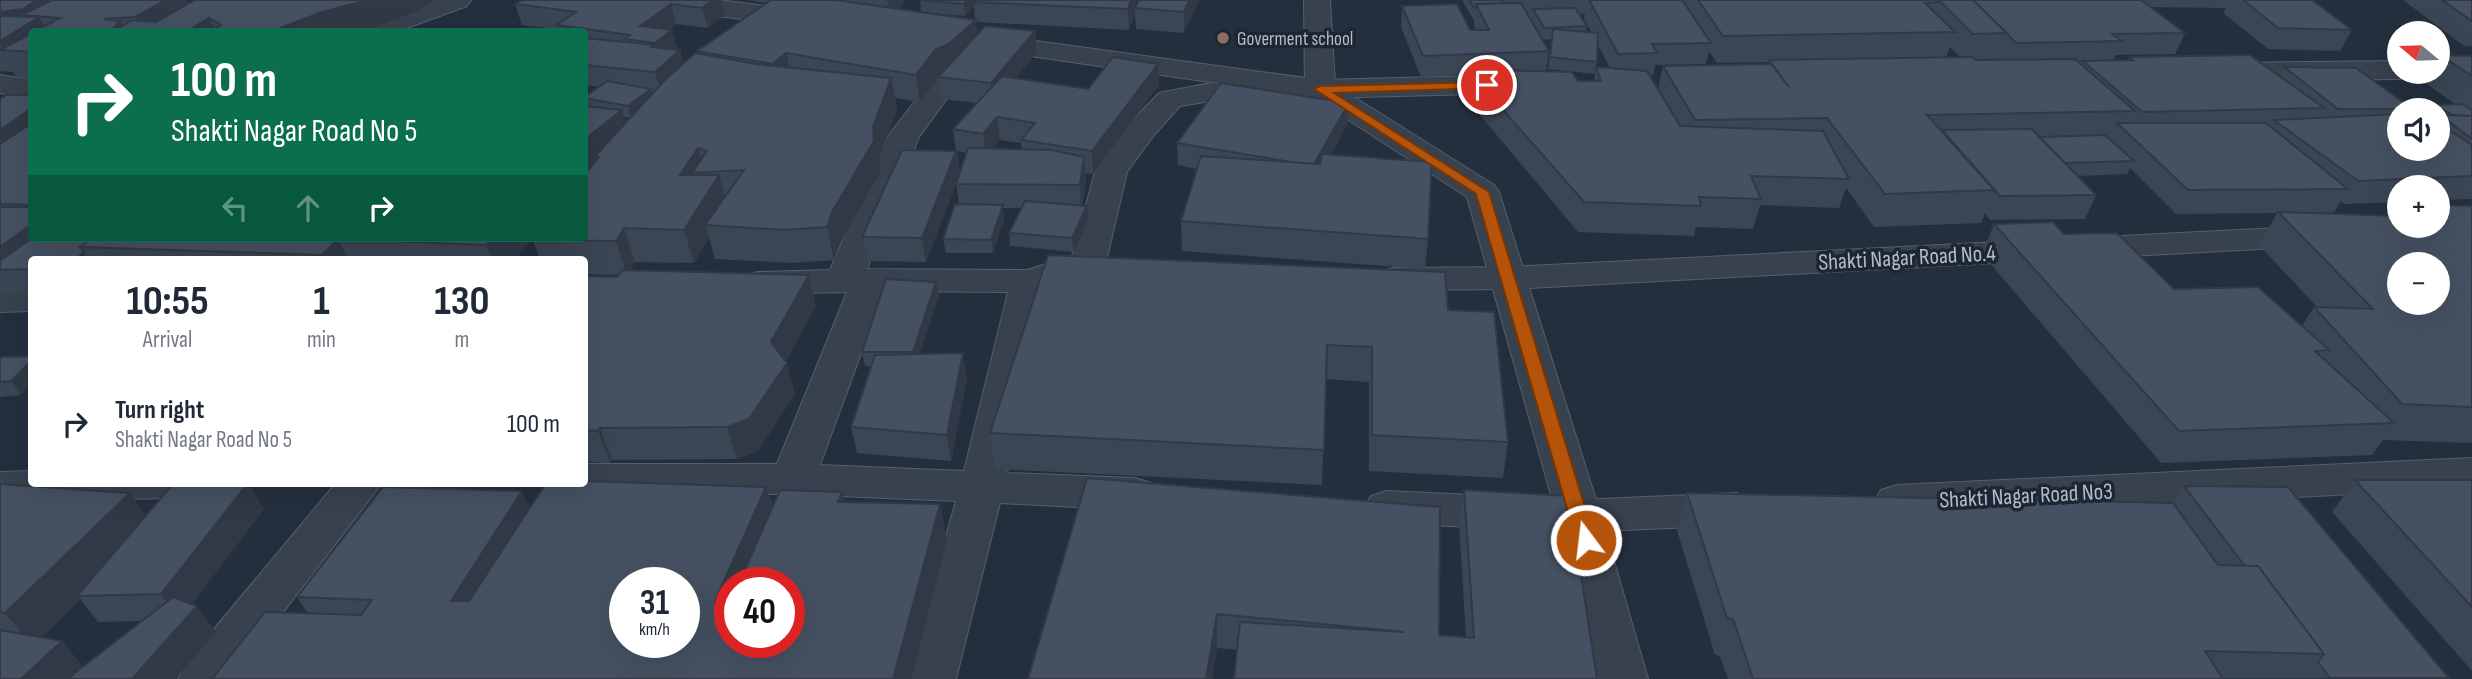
<!DOCTYPE html>
<html lang="en">
<head>
<meta charset="utf-8">
<style>
	:root { --surface:#fff; --page:#f6f6f7; --text:#1f2937; --muted:#747a83 }
	body { margin:0; font-family:"Sofia Sans Condensed",sans-serif; background:var(--page); color:var(--text); height:100vh; display:flex; flex-direction:column; font-size:26px; white-space:nowrap }
	* { box-sizing:border-box; margin:0 }
	p { font-size:23px; color:var(--muted) }
	.icon { flex:none; width:38px; height:38px; fill:none; stroke:currentColor; stroke-width:2; stroke-linecap:round; stroke-linejoin:round }
	.map { position:relative; flex:1; overflow:hidden }
	.panel { position:absolute; left:28px; top:256px; width:560px; height:231px; display:flex; flex-direction:column; background:var(--surface); border-radius:7px; box-shadow:0 7px 28px #0002 }
	.panel>* { flex:none }
	.top-card { position:absolute; left:28px; top:28px; width:560px; height:214px; border-radius:7px; box-shadow:0 7px 28px #0002; background:#0b6e4f; color:#fff; overflow:hidden }
	.needle { width:46px; rotate:289deg }
	.buttons { position:absolute; left:2387px; top:21px; display:grid; gap:14px }
	.buttons a { display:grid; place-items:center; width:63px; height:63px; border-radius:50%; background:var(--surface); box-shadow:0 7px 28px #0002; font-size:35px }
	.speed { position:absolute; left:609px; top:567px; display:flex; gap:14px; font-size:35px; font-weight:700; text-align:center }
	.speed>* { display:grid; place-content:center; width:91px; height:91px; border-radius:50%; background:var(--surface); box-shadow:0 7px 28px #0002; line-height:1 }
	.speed small { font-size:18px; font-weight:400 }
	.speed .limit { border:10px solid #d22; background:#fff; color:#111 }
	.pin { position:absolute; display:grid; place-items:center; width:60px; height:60px; color:#fff; margin:-30px; border:4px solid #fff; border-radius:50%; box-shadow:0 2px 7px #0007 }
	.me { position:absolute; width:77px; margin:-38px; rotate:345deg; stroke-linejoin:round; filter:drop-shadow(0 0 5px #0008) }
	.turn { display:flex; align-items:center; gap:24px; height:147px; padding:0 28px; font-size:32px }
	.turn .icon { width:91px; height:91px; stroke-width:2.5 }
	.turn b { display:block; font-size:49px; line-height:60px }
	.lanes { display:flex; align-items:center; height:66px; padding:0 28px; background:#0003; justify-content:center; gap:35px; direction:ltr }
	.lanes .off { opacity:.35 }
	.eta { display:flex; justify-content:space-evenly; align-items:center; height:119px; text-align:center }
	.eta b { font-size:42px; font-weight:700; line-height:49px }
	ul { padding:0; list-style:none }
	li { display:flex; align-items:center; gap:21px; height:98px; padding:0 28px }
	li div { flex:1 }
	li b { display:block; font-size:26px }
	li em { font-style:normal }
	.map>svg:first-child { display:block }
	.lines { fill:none; stroke-linecap:round; stroke-linejoin:round }
	.minor-casing { stroke:#565f6c; stroke-width:2 }
	.tertiary-casing { stroke:#565f6c; stroke-width:2 }
	.minor { fill:#38414e; fill-rule:evenodd }
	.tertiary { fill:#38414e; fill-rule:evenodd }
	.wall { fill:#3b4654; fill-rule:evenodd }
	.shaded-wall { fill:#303945 }
	.building { fill:#455162; stroke:#303945; stroke-width:2; fill-rule:evenodd }
	.route { fill:#b45309; stroke:#753606; stroke-width:2 }
	.education-dot { fill:#8d6e63; stroke:#1d2633; stroke-width:2.5 }
	.labels { text-anchor:middle; stroke-width:7; stroke-linejoin:round; paint-order:stroke }
	.far-poi-label { font-size:19px; fill:#b4bcc9; stroke:#1d2633; text-anchor:start }
	.street-label { font-size:23px; fill:#b4bcc9; stroke:#1d2633 }
</style>
</head>
<body>
<div class="map">
<svg width="2472" height="679" viewBox="0 0 2472 679">
	<rect width="100%" height="100%" fill="#242f3e"/>
	<g class="lines">
		<g class="minor-casing">
			<path id="minor" d="M 433,0 L 471,0 L 467,6 L 396,32 L 356,32 L 359,26 Z
				M 640,0 L 718,0 L 807,11 L 817,13 L 820,19 L 817,25 L 807,27 L 653,8 L 644,6 Z
				M 985,34 L 1320,80 L 1516,75 L 1526,78 L 1531,84 L 1526,90 L 1516,93 L 1320,98 L 1241,87 L 1250,94 L 1245,100 L 1235,103 L 1211,101 L 1180,106 L 1154,135 L 1127,172 L 1106,262 L 1096,271 L 1105,273 L 1110,281 L 1105,289 L 1092,292 L 1045,292 L 1007,473 L 1135,478 L 1151,483 L 1157,494 L 1151,505 L 1135,510 L 1000,503 L 956,679 L 906,679 L 956,501 L 793,494 L 584,494 L 569,490 L 565,483 L 584,483 L 584,464 L 777,464 L 847,292 L 758,294 L 745,291 L 740,283 L 745,275 L 758,272 L 830,270 L 888,136 L 929,83 L 939,80 L 949,83 L 954,89 L 919,137 L 867,269 L 1027,270 L 1072,256 L 1095,172 L 1132,121 L 1159,93 L 1211,83 L 1224,84 L 975,48 L 971,42 L 975,36 ZM 884,291 L 1008,292 L 964,471 L 820,465 Z
				M 2399,61 L 2399,72 L 2412,72 L 2409,76 L 2399,79 L 2220,81 L 2210,78 L 2206,72 L 2210,66 L 2220,63 Z
				M 0,75 L 32,80 L 32,98 L 0,93 Z
				M 2316,226 L 2328,229 L 2333,236 L 2328,243 L 2316,246 L 1510,289 L 1394,290 L 1381,287 L 1376,279 L 1381,271 L 1394,268 L 1510,267 Z
				M 32,289 L 32,311 L 0,312 L 0,290 Z
				M 2472,458 L 2472,488 L 1897,517 L 1881,512 L 1875,501 L 1881,490 L 1897,485 Z
				M 32,471 L 32,483 L 193,483 L 186,494 L 171,498 L 0,502 L 0,472 Z
				M 336,483 L 382,483 L 232,679 L 178,679 L 185,664 Z
				M 1387,491 L 1579,500 L 1736,493 L 1752,498 L 1758,509 L 1752,520 L 1736,525 L 1579,532 L 1387,523 L 1371,518 L 1365,507 L 1371,496 Z"/>
		</g>
		<g class="tertiary-casing">
			<path id="tertiary" d="M 1304,0 L 1330,0 L 1335,85 L 1494,185 L 1499,192 L 1601,516 L 1648,679 L 1598,679 L 1557,516 L 1467,197 L 1310,95 L 1305,89 Z"/>
		</g>
		<use href="#minor" class="minor"/>
		<use href="#tertiary" class="tertiary"/>
	</g>
	<path class="wall" d="M 0,0 L 189,3 L 195,0 L 434,0 L 417,11 L 372,28 L 32,32 L 32,78 L 16,77 L 13,72 L 0,71 Z
		M 522,0 L 721,0 L 725,15 L 708,28 L 676,24 L 669,30 L 672,30 L 677,49 L 680,50 L 684,63 L 698,54 L 697,51 L 768,3 L 747,0 L 904,0 L 904,3 L 898,9 L 975,20 L 974,6 L 965,16 L 921,12 L 920,0 L 1136,0 L 1136,6 L 1199,0 L 1184,33 L 1136,29 L 1135,13 L 1129,30 L 976,22 L 977,34 L 1035,31 L 1037,52 L 1016,78 L 1088,89 L 1158,64 L 1159,85 L 1093,174 L 1085,173 L 1086,180 L 1082,206 L 1087,206 L 1088,220 L 1074,252 L 1010,246 L 1009,233 L 1021,208 L 1003,208 L 1004,219 L 993,253 L 946,253 L 943,239 L 959,204 L 956,184 L 960,174 L 926,262 L 867,261 L 862,237 L 956,151 L 953,129 L 977,103 L 941,99 L 938,78 L 920,102 L 895,98 L 897,109 L 879,159 L 880,172 L 839,245 L 834,260 L 793,263 L 715,259 L 709,238 L 694,263 L 635,262 L 630,270 L 816,306 L 786,361 L 795,394 L 758,451 L 737,459 L 612,460 L 610,463 L 584,462 L 584,276 L 617,277 L 619,275 L 584,274 L 584,259 L 540,259 L 533,240 L 597,159 L 584,170 L 584,106 L 586,106 L 584,97 L 599,87 L 585,85 L 587,92 L 584,94 L 584,32 L 558,32 L 557,29 L 522,25 L 515,4 ZM 624,117 L 630,118 L 626,123 ZM 1000,140 L 1021,143 L 1022,149 L 992,149 ZM 957,151 L 966,153 L 960,174 Z
		M 1462,0 L 2312,0 L 2352,30 L 2340,51 L 2268,49 L 2223,13 L 2226,8 L 2150,7 L 2185,33 L 2175,54 L 2116,55 L 2114,60 L 2128,60 L 2129,57 L 2280,76 L 2284,67 L 2413,109 L 2412,110 L 2399,110 L 2399,149 L 2438,149 L 2438,110 L 2431,110 L 2435,105 L 2455,104 L 2424,82 L 2431,72 L 2438,72 L 2438,60 L 2440,55 L 2472,56 L 2472,199 L 2438,200 L 2438,187 L 2399,187 L 2399,202 L 2344,204 L 2341,201 L 2334,212 L 2303,213 L 2386,216 L 2394,203 L 2399,203 L 2399,226 L 2472,206 L 2472,443 L 2383,440 L 2372,455 L 2161,463 L 1982,254 L 1994,224 L 2064,234 L 2174,289 L 2302,326 L 2314,307 L 2317,307 L 2259,245 L 2277,213 L 2176,214 L 2130,168 L 2127,174 L 2077,176 L 2096,195 L 2085,219 L 1990,220 L 1985,213 L 1981,223 L 1874,227 L 1846,188 L 1839,208 L 1760,205 L 1753,229 L 1696,227 L 1694,236 L 1578,232 L 1464,96 L 1466,75 L 1421,77 L 1401,27 L 1402,6 L 1470,30 L 1476,30 L 1474,25 L 1474,19 L 1473,19 ZM 1579,14 L 1585,14 L 1584,19 L 1592,33 L 1586,32 L 1587,26 ZM 1551,39 L 1548,69 L 1595,74 L 1594,81 L 1578,81 L 1546,71 L 1549,51 L 1543,40 ZM 1598,45 L 1610,68 L 1596,67 ZM 1950,47 L 1960,57 L 1946,57 ZM 1709,51 L 1717,63 L 1769,62 L 1768,64 L 1663,66 L 1658,89 L 1649,75 L 1653,75 L 1655,65 L 1706,64 Z
		M 2403,0 L 2472,0 L 2472,46 L 2464,46 Z
		M 32,95 L 32,238 L 533,238 L 515,259 L 32,259 L 32,294 L 3,295 L 1,292 L 0,293 L 0,99 Z
		M 1349,103 L 1347,125 L 1331,155 L 1428,239 L 1425,269 L 1182,251 L 1181,221 L 1197,169 L 1178,165 L 1177,143 Z
		M 939,296 L 919,354 L 967,379 L 951,461 L 857,453 L 851,427 L 872,366 L 865,366 L 862,352 Z
		M 1448,310 L 1508,442 L 1503,478 L 1369,471 L 1369,382 L 1326,379 L 1322,485 L 995,469 L 990,433 Z
		M 0,357 L 21,395 L 0,397 Z
		M 1087,478 L 1439,635 L 1466,637 L 1459,523 L 1464,490 L 1597,679 L 1217,648 L 1212,679 L 1028,679 Z
		M 2355,480 L 2472,480 L 2472,671 L 2332,512 Z
		M 248,483 L 264,509 L 192,604 L 216,632 L 175,679 L 0,679 L 0,484 L 130,493 L 146,516 ZM 80,599 L 98,622 L 142,621 L 83,667 L 62,641 L 41,638 Z
		M 2184,486 L 2449,678 L 1728,679 L 1720,656 L 1715,655 L 1677,530 L 1687,493 L 2174,503 Z
		M 766,487 L 773,507 L 842,492 L 844,502 L 947,540 L 911,679 L 212,679 L 308,614 L 297,597 L 530,508 Z"/>
	<path class="shaded-wall" d="M 37,0 L 97,0 L 60,18 L 39,17 L 48,32 L 32,32 L 32,52 L 3,50 L 0,45 L 0,12 Z
		M 166,0 L 187,0 L 195,16 L 143,32 L 135,17 Z
		M 367,0 L 434,0 L 417,11 L 372,28 L 358,32 L 270,32 L 322,12 Z
		M 713,0 L 721,0 L 725,15 L 708,28 L 702,8 Z
		M 887,0 L 904,0 L 904,3 L 890,17 Z
		M 967,0 L 979,0 L 973,2 L 974,6 L 965,16 L 964,4 Z
		M 1131,0 L 1136,0 L 1136,8 L 1135,8 L 1135,13 L 1129,30 L 1128,9 Z
		M 1189,0 L 1199,0 L 1184,33 L 1184,12 Z
		M 671,4 L 676,24 L 652,42 L 640,26 Z
		M 209,18 L 216,32 L 185,32 Z
		M 976,20 L 979,46 L 939,77 L 920,102 L 916,75 L 935,50 Z
		M 120,21 L 126,32 L 110,32 Z
		M 672,30 L 678,51 L 661,64 L 655,43 Z
		M 1035,31 L 1037,52 L 994,105 L 991,83 Z
		M 680,50 L 686,71 L 661,93 L 655,72 Z
		M 786,53 L 792,80 L 778,91 L 772,64 Z
		M 1158,64 L 1159,85 L 1093,174 L 1092,151 Z
		M 891,78 L 897,109 L 879,159 L 880,172 L 839,245 L 834,260 L 827,227 L 832,212 L 873,127 Z
		M 651,89 L 655,101 L 631,118 L 628,106 Z
		M 1349,103 L 1347,125 L 1312,189 L 1313,166 Z
		M 32,108 L 32,140 L 0,163 L 0,130 Z
		M 622,110 L 628,132 L 596,155 L 597,159 L 584,170 L 584,140 Z
		M 997,117 L 1000,140 L 986,156 L 983,134 Z
		M 698,148 L 705,172 L 692,173 L 698,193 L 680,175 Z
		M 956,151 L 960,174 L 926,262 L 922,238 Z
		M 1084,157 L 1086,180 L 1081,209 L 1080,185 Z
		M 719,175 L 728,208 L 705,225 L 709,238 L 694,263 L 684,230 Z
		M 1003,205 L 1004,219 L 993,253 L 991,240 Z
		M 1087,206 L 1088,220 L 1074,252 L 1072,238 Z
		M 32,224 L 32,238 L 0,270 L 0,247 Z
		M 624,228 L 635,262 L 627,275 L 616,241 Z
		M 492,238 L 533,238 L 515,259 L 492,259 L 486,245 Z
		M 338,239 L 348,259 L 324,259 L 322,255 Z
		M 84,252 L 88,259 L 76,259 Z
		M 809,275 L 816,306 L 779,373 L 771,342 Z
		M 936,282 L 939,296 L 916,366 L 913,352 Z
		M 963,353 L 967,379 L 951,461 L 947,435 Z
		M 32,360 L 32,385 L 21,395 L 11,381 Z
		M 787,363 L 795,394 L 758,451 L 737,459 L 727,427 Z
		M 600,428 L 612,460 L 610,463 L 598,431 Z
		M 248,483 L 264,509 L 180,620 L 161,594 Z
		M 766,487 L 777,523 L 751,583 L 730,583 L 730,634 L 715,601 Z
		M 522,491 L 538,527 L 470,637 L 451,601 Z
		M 842,492 L 851,528 L 838,502 Z
		M 130,493 L 153,526 L 77,596 L 80,599 L 33,646 L 5,613 Z
		M 940,504 L 947,540 L 911,679 L 893,679 Z
		M 197,606 L 216,632 L 175,679 L 132,679 Z
		M 1217,614 L 1217,648 L 1212,679 L 1206,679 Z
		M 62,641 L 84,668 L 72,679 L 21,679 Z"/>
	<path class="building" d="M 0,0 L 37,0 L 23,9 L 0,12 Z
		M 52,0 L 166,0 L 135,17 L 104,19 L 120,21 L 110,32 L 34,32 L 60,18 L 22,15 Z
		M 195,0 L 367,0 L 322,12 L 270,32 L 211,32 L 221,25 L 209,18 L 185,32 L 112,32 L 132,20 L 156,22 Z
		M 522,0 L 713,0 L 702,8 L 671,4 L 640,26 L 672,30 L 655,43 L 625,39 L 630,35 L 556,25 L 576,12 L 515,4 Z
		M 771,0 L 836,0 L 976,20 L 950,43 L 935,50 L 916,75 L 786,53 L 772,64 L 697,51 Z
		M 920,0 L 967,0 L 964,4 Z
		M 974,0 L 1131,0 L 1128,9 L 973,2 Z
		M 1139,0 L 1189,0 L 1184,12 L 1135,8 Z
		M 1470,0 L 1502,0 L 1504,3 L 1476,4 L 1476,8 L 1474,8 Z
		M 1589,0 L 1682,0 L 1711,43 L 1652,44 L 1657,53 L 1618,54 Z
		M 1698,0 L 1973,0 L 2007,33 L 1973,34 L 1941,2 L 1925,3 L 1955,32 L 1723,36 Z
		M 1973,0 L 2141,0 L 2185,33 L 2112,34 L 2122,41 L 2016,43 Z
		M 2243,0 L 2312,0 L 2352,30 L 2278,28 Z
		M 2442,0 L 2472,0 L 2472,21 Z
		M 1521,3 L 1549,51 L 1423,56 L 1402,6 L 1457,4 L 1470,30 L 1489,30 L 1476,4 Z
		M 1575,8 L 1587,26 L 1544,28 L 1533,9 Z
		M 0,16 L 39,17 L 0,41 Z
		M 985,26 L 1035,31 L 991,83 L 938,77 Z
		M 1553,29 L 1598,33 L 1597,62 L 1550,57 Z
		M 32,33 L 32,52 L 0,50 Z
		M 584,38 L 655,45 L 652,47 L 680,50 L 655,72 L 584,65 Z
		M 695,53 L 756,64 L 891,78 L 873,127 L 874,141 L 832,212 L 827,227 L 785,230 L 705,225 L 744,170 L 692,173 L 707,151 L 698,148 L 680,175 L 719,175 L 684,230 L 624,228 L 616,241 L 533,240 L 534,238 L 584,238 L 584,175 L 599,157 L 596,155 L 665,80 Z
		M 2250,55 L 2324,108 L 2142,112 L 2083,61 L 2133,60 L 2129,57 Z
		M 2440,55 L 2472,56 L 2472,76 Z
		M 1113,57 L 1158,64 L 1092,151 L 1021,140 L 1035,123 L 997,117 L 983,134 L 953,129 L 1002,76 L 1088,89 Z
		M 1972,57 L 1975,60 L 2075,59 L 2135,111 L 1927,115 L 1994,190 L 1885,194 L 1827,118 L 1695,120 L 1663,66 L 1771,64 L 1789,87 L 1769,60 Z
		M 1596,67 L 1647,71 L 1680,126 L 1823,131 L 1849,179 L 1751,176 L 1761,199 L 1699,197 L 1701,206 L 1584,202 L 1467,69 L 1572,72 L 1578,81 L 1601,81 Z
		M 2284,67 L 2356,68 L 2413,109 L 2338,109 Z
		M 607,81 L 651,89 L 628,106 L 584,98 L 584,97 Z
		M 1221,83 L 1349,103 L 1314,164 L 1291,162 L 1177,143 Z
		M 6,95 L 32,95 L 32,108 L 0,130 L 0,99 Z
		M 2462,104 L 2472,110 L 2472,116 L 2453,115 L 2435,105 Z
		M 584,106 L 622,110 L 584,140 Z
		M 2399,114 L 2399,149 L 2438,149 L 2438,123 L 2472,145 L 2472,176 L 2358,181 L 2274,120 Z
		M 2440,115 L 2472,116 L 2472,139 Z
		M 32,123 L 32,205 L 0,204 L 0,144 Z
		M 2117,123 L 2266,123 L 2348,189 L 2188,190 Z
		M 2032,129 L 2096,195 L 2000,196 L 1942,130 Z
		M 2105,135 L 2134,161 L 2065,163 L 2039,137 Z
		M 968,148 L 1052,150 L 1084,157 L 1080,185 L 956,184 Z
		M 902,150 L 956,151 L 922,238 L 862,237 Z
		M 1322,154 L 1432,162 L 1428,239 L 1181,221 L 1201,156 L 1320,164 Z
		M 1025,201 L 1087,206 L 1072,238 L 1009,233 Z
		M 955,204 L 1003,205 L 991,240 L 943,239 Z
		M 2438,205 L 2472,206 L 2472,407 L 2402,404 L 2314,307 L 2373,309 L 2278,212 L 2399,216 L 2399,226 L 2438,226 ZM 2399,264 L 2438,264 L 2438,303 L 2399,303 Z
		M 0,207 L 32,207 L 32,224 L 0,247 Z
		M 2053,222 L 2064,234 L 2117,233 L 2174,289 L 2258,287 L 2329,350 L 2315,351 L 2394,423 L 2179,431 L 1994,224 Z
		M 32,238 L 92,238 L 80,247 L 84,252 L 76,259 L 32,259 L 32,269 L 0,270 L 0,261 Z
		M 92,238 L 492,238 L 486,245 L 338,239 L 322,255 L 80,247 Z
		M 1048,255 L 1445,272 L 1448,310 L 1494,312 L 1508,442 L 1372,435 L 1372,347 L 1327,345 L 1324,450 L 990,433 Z
		M 623,270 L 809,275 L 771,342 L 787,363 L 749,419 L 727,427 L 600,428 L 598,431 L 584,430 L 584,276 L 617,277 Z
		M 886,279 L 936,282 L 913,352 L 862,352 Z
		M 963,353 L 947,435 L 851,427 L 875,355 Z
		M 32,356 L 32,360 L 11,381 L 0,382 L 0,357 Z
		M 1087,478 L 1440,507 L 1439,635 L 1474,638 L 1464,490 L 1569,496 L 1597,679 L 1234,679 L 1240,622 L 1404,632 L 1217,614 L 1206,679 L 1028,679 Z
		M 2355,480 L 2472,480 L 2472,607 Z
		M 584,481 L 766,487 L 715,601 L 730,601 L 730,642 L 789,642 L 789,583 L 739,583 L 780,490 L 842,492 L 838,502 L 940,504 L 893,679 L 212,679 L 265,612 L 361,615 L 372,600 L 297,597 L 383,487 L 522,491 L 451,601 L 469,601 L 546,483 L 584,483 ZM 625,583 L 684,583 L 684,642 L 625,642 Z
		M 248,483 L 161,594 L 77,596 L 173,484 Z
		M 0,484 L 130,493 L 5,613 L 0,612 Z
		M 2184,486 L 2288,487 L 2449,678 L 2330,678 L 2318,662 L 2324,654 L 2258,566 L 2245,566 Z
		M 1687,493 L 2173,503 L 2218,565 L 2258,566 L 2324,654 L 2205,651 L 2223,679 L 1753,679 L 1733,619 L 1727,618 Z
		M 173,597 L 197,606 L 132,679 L 67,679 Z
		M 0,630 L 62,641 L 21,679 L 0,679 Z"/>
	<path class="route" d="M 1487,82 L 1493,85 L 1491,88 L 1334,93 L 1489,192 L 1595,540 L 1592,545 L 1579,545 L 1576,540 L 1476,194 L 1314,89 L 1320,86 Z"/>
	<circle class="education-dot" cx="1223" cy="38" r="7"/>
	<g class="labels">
		<g class="far-poi-label">
			<text x="1237" y="45">Goverment school</text>
		</g>
		<g class="street-label">
			<text transform="translate(1907 257) rotate(-3)" y="8">Shakti Nagar Road No.4</text>
			<text transform="translate(2026 495) rotate(-3)" y="8">Shakti Nagar Road No3</text>
		</g>
	</g>
</svg>
<div class="buttons">
<a><svg class="needle" viewBox="-14 -14 28 28"><path d="M0-13l5 13h-10z" fill="#e53935"/><path d="M0 13l5-13h-10z" fill="#747a83"/></svg></a>
<a><svg class="icon" aria-label="sound" viewBox="0 0 24 24"><path d="M4 9h4l5-4v14l-5-4H4zM17 9q2 3 0 6"/></svg></a>
<a>+</a>
<a>−</a>
</div>
<div class="speed"><div>31<small>km/h</small></div><div class="limit">40</div></div>
<div class="pin" style="left:1487px;top:85px;background:#d93025"><svg class="icon" aria-label="arrive" viewBox="0 0 24 24"><path d="M6 21V4h12l-3 4 3 4H6"/></svg></div>
<svg class="me" style="left:1586px;top:540px" viewBox="-20 -20 40 40"><circle r="17" fill="#b45309" stroke="#fff" stroke-width="3"/><path d="M0-11L8 9 0 5-8 9z" fill="#fff"/></svg>
<div class="top-card">
<div class="turn"><svg class="icon" aria-label="right" viewBox="0 0 24 24"><path d="M7 20v-9h11M14 6l5 5-5 5"/></svg><div><b>100 m</b>Shakti Nagar Road No 5</div></div>
<div class="lanes"><svg class="icon off" aria-label="left" viewBox="0 0 24 24"><path d="M17 20v-9H6M10 6l-5 5 5 5"/></svg><svg class="icon off" aria-label="ahead" viewBox="0 0 24 24"><path d="M12 20V5M6 11l6-6 6 6"/></svg><svg class="icon" aria-label="right" viewBox="0 0 24 24"><path d="M7 20v-9h11M14 6l5 5-5 5"/></svg></div>
</div>
<section class="panel">
<div class="eta">
<div><b>10:55</b><p>Arrival</p></div>
<div><b>1</b><p>min</p></div>
<div><b>130</b><p>m</p></div>
</div>
<ul>
<li><svg class="icon" aria-label="right" viewBox="0 0 24 24"><path d="M7 20v-9h11M14 6l5 5-5 5"/></svg><div><b>Turn right</b><p>Shakti Nagar Road No 5</p></div><em>100 m</em></li>
</ul>
</section>
</div>
</body>
</html>
